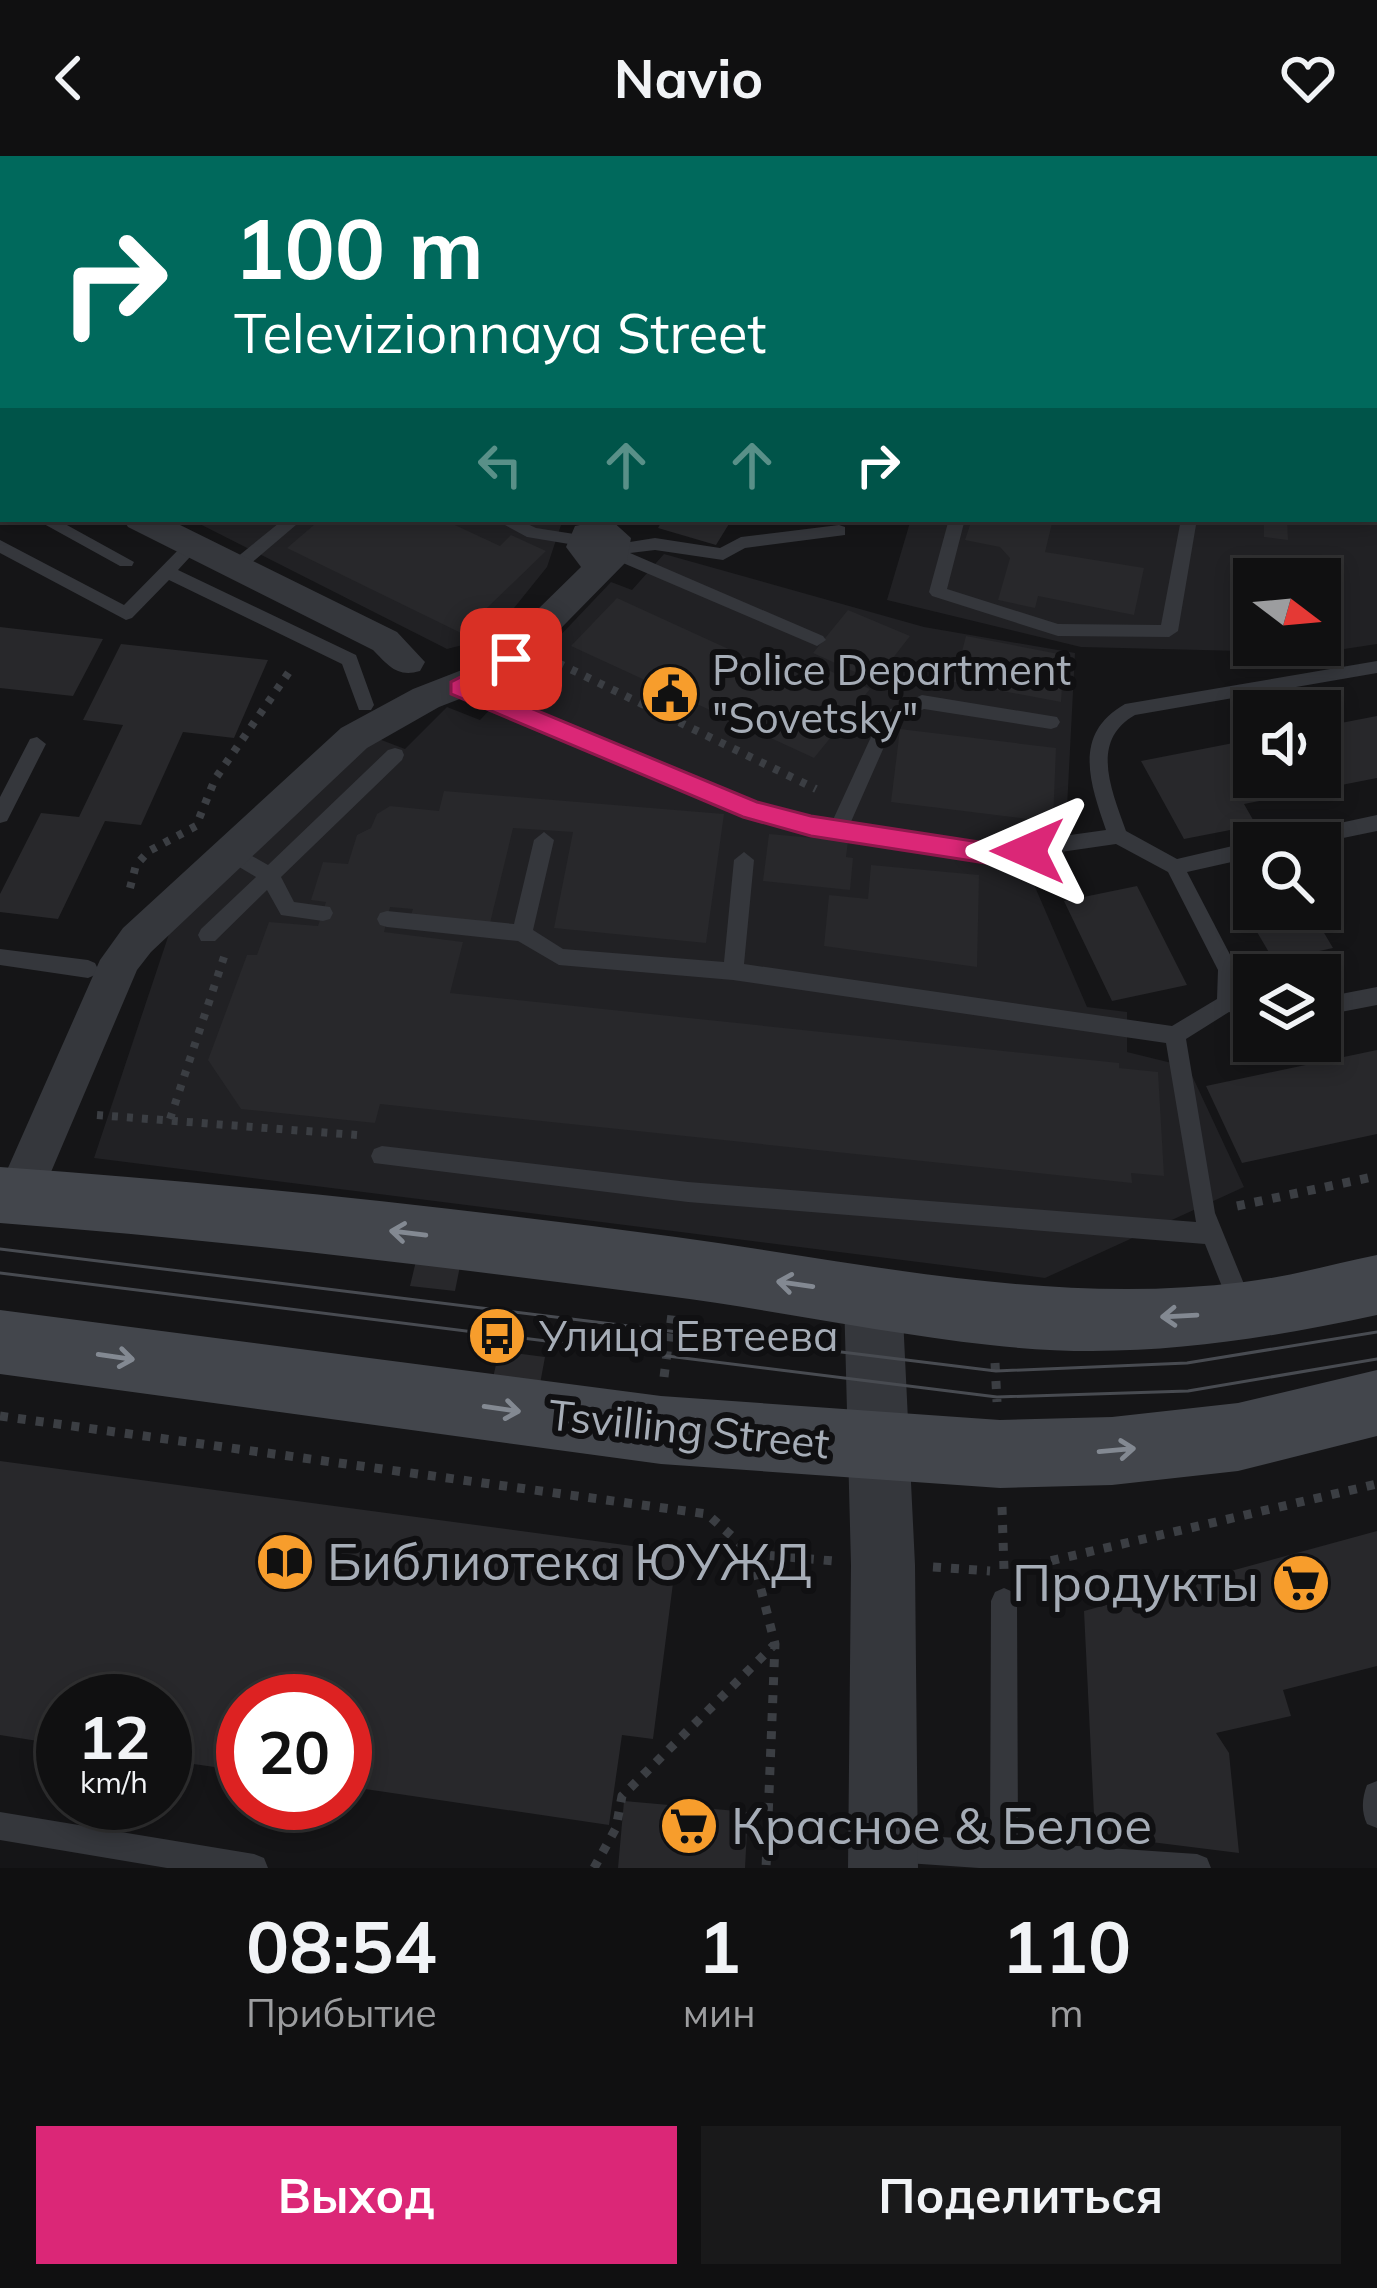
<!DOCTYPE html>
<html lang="ru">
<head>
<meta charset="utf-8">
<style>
	:root { --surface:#101011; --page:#19191a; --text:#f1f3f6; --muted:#9c9d9f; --line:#303031; --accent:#db2777 }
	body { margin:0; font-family:Mulish,sans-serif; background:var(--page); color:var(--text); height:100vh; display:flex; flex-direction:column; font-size:45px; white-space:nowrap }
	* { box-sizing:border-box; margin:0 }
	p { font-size:39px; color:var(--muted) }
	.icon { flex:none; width:66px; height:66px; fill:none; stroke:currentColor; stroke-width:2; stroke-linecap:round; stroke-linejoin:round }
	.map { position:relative; height:1712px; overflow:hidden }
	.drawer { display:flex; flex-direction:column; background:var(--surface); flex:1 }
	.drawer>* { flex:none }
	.banner { position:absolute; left:0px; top:0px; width:1377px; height:366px; box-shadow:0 6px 18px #0003,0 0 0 3px var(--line); background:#00695c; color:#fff; overflow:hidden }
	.needle { width:78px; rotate:106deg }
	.fabs { position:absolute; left:1233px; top:402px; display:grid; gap:24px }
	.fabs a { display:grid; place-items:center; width:108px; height:108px; border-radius:0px; background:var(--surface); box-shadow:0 6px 18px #0003,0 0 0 3px var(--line); font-size:60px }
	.speed { position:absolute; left:36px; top:1518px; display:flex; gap:24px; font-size:60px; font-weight:700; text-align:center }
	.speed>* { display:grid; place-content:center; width:156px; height:156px; border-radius:50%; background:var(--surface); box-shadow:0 6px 18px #0003,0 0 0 3px var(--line); line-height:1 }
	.speed small { font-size:30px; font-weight:400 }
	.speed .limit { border:18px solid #d22; background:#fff; color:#111 }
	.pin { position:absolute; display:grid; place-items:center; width:102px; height:102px; color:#fff; margin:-51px; border-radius:24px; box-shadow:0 6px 18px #0006 }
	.me { position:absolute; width:132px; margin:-66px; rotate:270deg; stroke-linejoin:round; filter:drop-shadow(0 0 9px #0008) }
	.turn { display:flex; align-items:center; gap:42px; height:252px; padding:0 36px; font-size:54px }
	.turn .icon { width:156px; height:156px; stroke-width:2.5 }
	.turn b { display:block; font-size:84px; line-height:102px }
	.lanes { display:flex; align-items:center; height:114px; padding:0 36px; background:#0003; justify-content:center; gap:60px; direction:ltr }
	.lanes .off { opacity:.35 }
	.eta { display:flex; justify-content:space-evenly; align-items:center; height:204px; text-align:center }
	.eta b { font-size:72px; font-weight:700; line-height:84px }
	.button { display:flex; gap:24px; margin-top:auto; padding:24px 36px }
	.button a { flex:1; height:138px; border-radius:0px; background:var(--accent); color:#fff; font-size:48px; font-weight:700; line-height:138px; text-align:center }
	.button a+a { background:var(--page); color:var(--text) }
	header { display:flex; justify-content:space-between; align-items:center; height:156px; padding:0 36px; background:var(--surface); font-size:54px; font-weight:700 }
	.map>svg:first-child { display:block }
	.built { fill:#212124; fill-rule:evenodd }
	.green { fill:#1b221b }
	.building { fill:#28282b }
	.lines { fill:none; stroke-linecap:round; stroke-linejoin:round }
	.path-far2 { stroke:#3b3e43; stroke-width:6; stroke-dasharray:4.5 6; stroke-linecap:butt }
	.path-far1 { stroke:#3b3e43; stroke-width:8; stroke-dasharray:6 9; stroke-linecap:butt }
	.path { stroke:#3b3e43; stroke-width:9; stroke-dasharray:8 10; stroke-linecap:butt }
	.service { fill:#35373c; fill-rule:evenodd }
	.minor { fill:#35373c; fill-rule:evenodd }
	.tertiary { fill:#35373c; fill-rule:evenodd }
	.secondary { fill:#43464c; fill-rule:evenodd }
	.tram { stroke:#484b51; stroke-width:3 }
	.oneway { stroke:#838992 }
	.route { fill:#db2777; stroke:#8e194d; stroke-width:3 }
	.labels { text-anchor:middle; stroke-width:12; stroke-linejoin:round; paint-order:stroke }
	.poi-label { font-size:42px; fill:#a6adb7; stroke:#101012; text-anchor:start }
	.street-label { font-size:42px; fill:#a6adb7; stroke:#101012 }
	.near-poi-label { font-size:51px; fill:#a6adb7; stroke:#101012; text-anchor:start }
</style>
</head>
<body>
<header><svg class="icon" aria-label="back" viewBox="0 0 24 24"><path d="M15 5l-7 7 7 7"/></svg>Navio<svg class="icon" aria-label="heart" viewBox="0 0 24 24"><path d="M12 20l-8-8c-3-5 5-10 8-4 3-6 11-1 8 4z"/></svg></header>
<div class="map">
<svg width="1377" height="1712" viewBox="0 0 1377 1712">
	<rect width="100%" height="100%" fill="#151517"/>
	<path class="built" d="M 1377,228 L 1377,488 L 1318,497 L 1081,491 L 887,444 L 911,363 L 1374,363 ZM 1254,423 L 1320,423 L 1320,489 L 1254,489 Z
		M 190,363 L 563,363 L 547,411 L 490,482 L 447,493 Z
		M 664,398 L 924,471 L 1075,497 L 1064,710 L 1029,717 L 1087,851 L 1127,856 L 1127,896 L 1188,911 L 1244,1031 L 1045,1122 L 94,1002 L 173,766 L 371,580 L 405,593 L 447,551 L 480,564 L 611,426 L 632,434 Z"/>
	<path class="green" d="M 0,0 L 327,0 L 3,3 L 0,261 Z"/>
	<path class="building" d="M 321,363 L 442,363 L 500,390 L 511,379 L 546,395 L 461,477 L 287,392 Z
		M 663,363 L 732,363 L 716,389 L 658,372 Z
		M 972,363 L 1053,363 L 1045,396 L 1144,412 L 1134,459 L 1038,440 L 1035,452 L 998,444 L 1010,402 L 1000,391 L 965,384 Z
		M 1264,363 L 1287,363 L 1288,384 L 1264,381 Z
		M 617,442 L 805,528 L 819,510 L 870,533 L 814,602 L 571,490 Z
		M 848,454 L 910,480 L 875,525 L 813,497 Z
		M 0,471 L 103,483 L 73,540 L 0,532 Z
		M 966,480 L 1064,499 L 1061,546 L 954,526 Z
		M 121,488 L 268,504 L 234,582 L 183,576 L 141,669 L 105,665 L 58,763 L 0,756 L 0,738 L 41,657 L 79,661 L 123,569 L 83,564 Z
		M 1377,560 L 1377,622 L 1244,648 L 1256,669 L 1184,683 L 1141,605 L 1254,583 L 1254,621 L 1320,621 L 1320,571 Z
		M 900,573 L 1056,592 L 1053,666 L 891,646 Z
		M 444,635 L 724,658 L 706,787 L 554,772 L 573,676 L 513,672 L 490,767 L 411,759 L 413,753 L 390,751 L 384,776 L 463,786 L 450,837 L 1119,907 L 1119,912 L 1158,916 L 1164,1020 L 1131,1017 L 1132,1027 L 380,948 L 375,967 L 241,953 L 208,904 L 247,799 L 257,799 L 269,766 L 318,770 L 326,746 L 311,744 L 323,706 L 348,708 L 357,679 L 371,672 L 377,658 L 390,650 L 439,655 Z
		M 769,678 L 848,685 L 846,701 L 853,702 L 850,734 L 763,725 Z
		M 871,709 L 979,719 L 977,811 L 824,790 L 829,739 L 868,743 Z
		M 1137,730 L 1187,829 L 1112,845 L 1064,745 Z
		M 1254,738 L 1254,753 L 1310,753 L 1333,792 L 1274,805 L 1237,742 Z
		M 1377,894 L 1377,978 L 1242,1007 L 1206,930 Z
		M 416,1105 L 460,1110 L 455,1135 L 410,1130 Z
		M 499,1195 L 545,1201 L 540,1228 L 493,1222 Z
		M 0,1305 L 677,1396 L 653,1583 L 622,1579 L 609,1669 L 345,1630 L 345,1545 L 243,1545 L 243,1615 L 165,1604 L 165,1545 L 63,1545 L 63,1589 L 0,1579 Z
		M 1377,1375 L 1377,1510 L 1283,1534 L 1291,1560 L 1216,1577 L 1229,1597 L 1239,1697 L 1095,1679 L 1084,1455 Z
		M 624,1645 L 748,1656 L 745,1712 L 618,1712 Z"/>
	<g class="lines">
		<path class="path-far2" d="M 1266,0 L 1274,3"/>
		<path class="path-far1" d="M 558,507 L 816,633
			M 130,732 L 136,709 L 149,695 L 196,670 L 215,623 L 289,516
			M 97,959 L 357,979
			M 170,963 L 224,801"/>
		<path class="path" d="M 1237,1050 L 1377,1020
			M 995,1207 L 997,1246
			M 664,1221 L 672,1158
			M 0,1260 L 707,1358 L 752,1398 L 775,1488 L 766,1712
			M 1002,1351 L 1004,1414
			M 752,1398 L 834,1405
			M 933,1411 L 990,1415
			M 1016,1413 L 1377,1328
			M 594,1712 L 616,1672 L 622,1640 L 774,1489"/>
		<path class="service" d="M 329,0 L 346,0 L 349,3 L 332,3 Z
			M 553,0 L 568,0 L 551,3 Z
			M 790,0 L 804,0 L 803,3 L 789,3 Z
			M 814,0 L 828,0 L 827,3 L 813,3 Z
			M 891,0 L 920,0 L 923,3 L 894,3 Z
			M 1374,103 L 1377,103 L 1377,111 L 1374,111 Z
			M 1374,153 L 1377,153 L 1377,163 L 1374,163 Z
			M 1374,197 L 1377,197 L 1377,207 L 1374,207 Z
			M 1377,232 L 1377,243 L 1374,244 L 1374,233 Z
			M 1374,265 L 1377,266 L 1377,279 L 1374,278 Z
			M 35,363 L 56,363 L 134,406 L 132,410 L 120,410 Z
			M 284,363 L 303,363 L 243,414 L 231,414 L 231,406 Z
			M 494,363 L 517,363 L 536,372 L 587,380 L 589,384 L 581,390 L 527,381 Z
			M 949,363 L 965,363 L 947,433 L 1058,468 L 1161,469 L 1181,363 L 1197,363 L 1178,475 L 1169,481 L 1058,480 L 932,440 L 929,436 Z
			M 839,369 L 845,371 L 845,379 L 745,392 L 723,404 L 655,394 L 630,397 L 823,480 L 826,484 L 817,490 L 609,401 L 607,397 L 611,389 L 655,382 L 720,392 L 741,381 Z
			M 193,383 L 201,389 L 178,414 L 356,499 L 374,549 L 371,554 L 359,554 L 342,508 L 169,424 L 132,462 L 126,464 L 0,397 L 0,384 L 124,449 L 187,385 Z
			M 1377,505 L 1377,517 L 1135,559 C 1089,585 1112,635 1126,675 L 1177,703 L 1254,685 L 1259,687 L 1254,687 L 1254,701 L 1187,716 L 1238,814 L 1238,841 L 1254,845 L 1254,863 L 1229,856 L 1186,883 L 1215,1057 L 1253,1150 L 1249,1158 L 1241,1161 L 1233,1158 L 1205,1088 L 688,1046 L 374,1007 L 371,1000 L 374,993 L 382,990 L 688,1026 L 1196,1066 L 1166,887 L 733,824 L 559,809 L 518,785 L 387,771 L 380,769 L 377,763 L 380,757 L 387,755 L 514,768 L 534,684 L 544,676 L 554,684 L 533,774 L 563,793 L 724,806 L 734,704 L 744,696 L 754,704 L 744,808 L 1172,870 L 1217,843 L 1218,814 L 1168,716 L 1116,688 L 991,706 L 811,678 L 745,659 L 453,537 L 450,532 L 459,525 L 465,527 L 756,648 L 832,666 L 882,557 L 922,539 L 1057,561 L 1060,566 L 1057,571 L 1051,573 L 924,553 L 895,566 L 850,668 L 991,690 L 1106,674 C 1090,627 1072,578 1125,548 Z
			M 37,581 L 46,588 L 7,665 L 0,667 L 0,641 L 30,583 Z
			M 395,592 L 402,594 L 404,599 L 402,604 L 281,721 L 294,746 L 330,751 L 333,757 L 330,763 L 323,765 L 281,759 L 267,734 L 215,785 L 201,785 L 198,779 L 201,773 L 256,721 L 224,702 L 221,697 L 224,692 L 238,692 L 268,709 L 388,594 Z
			M 1377,659 L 1377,675 L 1319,687 L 1274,687 L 1284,679 Z
			M 0,793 L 88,804 L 95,807 L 98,813 L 95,819 L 88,822 L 0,809 Z
			M 1377,831 L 1377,849 L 1320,860 L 1320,842 Z
			M 1004,1432 L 1013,1436 L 1017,1445 L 1018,1686 L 1197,1698 L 1207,1702 L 1211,1712 L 979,1712 L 892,1706 L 882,1702 L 878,1692 L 882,1682 L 892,1678 L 990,1684 L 991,1445 L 995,1436 Z
			M 1377,1625 L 1377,1672 L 1367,1668 C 1361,1655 1362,1642 1367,1629 Z
			M 0,1656 L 254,1698 L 264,1702 L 268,1712 L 167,1712 L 0,1684 Z"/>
		<path class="minor" d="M 1329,0 L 1377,0 L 1377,11 L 1374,3 Z
			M 0,289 L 3,290 L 3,310 L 0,309 Z
			M 123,363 L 168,363 L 397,476 L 425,506 L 420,515 C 397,522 388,509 373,494 L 128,371 Z
			M 610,363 L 631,382 L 627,405 L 511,523 L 439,551 L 367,592 L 151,796 L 137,814 L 34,1056 L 18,1062 L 2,1056 L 0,1030 L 100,804 L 123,772 L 341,572 L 413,533 L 485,505 L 581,411 L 566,391 L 575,370 Z"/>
		<path class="tertiary" d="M 873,1113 L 893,1121 L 902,1140 L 915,1409 L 918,1712 L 848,1712 L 851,1409 L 844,1140 L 853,1121 Z"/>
		<path class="secondary" d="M 0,1011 C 226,1027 451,1051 676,1081 C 864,1107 1053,1150 1244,1126 C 1288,1121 1333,1108 1377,1099 L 1377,1159 C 1246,1187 1125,1205 990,1189 C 882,1177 775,1154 667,1140 C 445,1111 224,1084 0,1067 Z
			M 0,1154 L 661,1240 L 1000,1264 L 1112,1261 L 1238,1247 L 1377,1214 L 1377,1280 L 1238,1315 L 1112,1329 L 1000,1332 L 661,1308 L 0,1218 Z"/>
		<path class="tram" d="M 0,1093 L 996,1215 L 1187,1207 L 1377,1176
			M 0,1117 L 997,1241 L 1188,1235 L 1377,1203"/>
	</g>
	<defs><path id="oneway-shaft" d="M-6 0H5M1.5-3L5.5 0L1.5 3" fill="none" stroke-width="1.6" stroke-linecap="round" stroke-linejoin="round" transform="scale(3)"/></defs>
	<g class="oneway">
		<use href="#oneway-shaft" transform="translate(408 1077) rotate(-173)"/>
		<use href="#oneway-shaft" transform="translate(795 1128) rotate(-172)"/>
		<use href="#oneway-shaft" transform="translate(1179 1160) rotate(177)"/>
		<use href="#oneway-shaft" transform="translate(116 1201) rotate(8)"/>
		<use href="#oneway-shaft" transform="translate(502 1253) rotate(8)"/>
		<use href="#oneway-shaft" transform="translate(1117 1294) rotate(-5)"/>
	</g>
	<path class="route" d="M 511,495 L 523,503 L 519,509 L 480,531 L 757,646 L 811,660 L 992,688 L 1028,685 L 1040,695 L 1028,705 L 992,708 L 811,680 L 743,661 L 451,538 L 451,526 Z"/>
	<defs>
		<g id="civic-disc" transform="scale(3)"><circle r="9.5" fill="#f79d2c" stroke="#101012"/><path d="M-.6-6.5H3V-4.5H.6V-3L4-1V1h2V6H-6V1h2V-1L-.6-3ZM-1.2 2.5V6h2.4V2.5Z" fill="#111"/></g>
		<g id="bus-disc" transform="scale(3)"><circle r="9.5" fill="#f79d2c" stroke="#101012"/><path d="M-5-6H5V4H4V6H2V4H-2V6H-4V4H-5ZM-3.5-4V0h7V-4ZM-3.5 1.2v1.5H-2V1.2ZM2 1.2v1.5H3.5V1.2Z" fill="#111"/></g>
		<g id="library-disc" transform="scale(3)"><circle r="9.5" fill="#f79d2c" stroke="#101012"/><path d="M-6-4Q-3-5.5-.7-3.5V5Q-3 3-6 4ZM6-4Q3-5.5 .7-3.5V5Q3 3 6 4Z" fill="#111"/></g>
		<g id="supermarket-disc" transform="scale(3)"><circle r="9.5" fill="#f79d2c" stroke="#101012"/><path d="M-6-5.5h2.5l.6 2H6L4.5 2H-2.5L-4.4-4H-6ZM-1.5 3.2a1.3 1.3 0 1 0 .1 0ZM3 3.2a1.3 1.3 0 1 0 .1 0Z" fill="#111"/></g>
	</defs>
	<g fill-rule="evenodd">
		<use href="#civic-disc" x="670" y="538"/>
		<use href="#bus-disc" x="497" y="1180"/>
		<use href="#library-disc" x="285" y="1406"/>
		<use href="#supermarket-disc" x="1301" y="1427"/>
		<use href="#supermarket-disc" x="689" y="1670"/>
	</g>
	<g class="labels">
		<g class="poi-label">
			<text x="712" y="529">Police Department<tspan x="712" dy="48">"Sovetsky"</tspan></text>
			<text x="539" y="1195">Улица Евтеева</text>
		</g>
		<g class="street-label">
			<text transform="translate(689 1273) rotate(6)" y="15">Tsvilling Street</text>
		</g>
		<g class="near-poi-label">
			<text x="327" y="1424">Библиотека ЮУЖД</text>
			<text x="1259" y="1445" text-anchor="end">Продукты</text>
			<text x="731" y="1688">Красное &amp; Белое</text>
		</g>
	</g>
</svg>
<div class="fabs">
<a><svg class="needle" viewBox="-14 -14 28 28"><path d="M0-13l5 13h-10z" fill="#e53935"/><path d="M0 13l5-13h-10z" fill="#9c9d9f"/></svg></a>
<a><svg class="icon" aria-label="sound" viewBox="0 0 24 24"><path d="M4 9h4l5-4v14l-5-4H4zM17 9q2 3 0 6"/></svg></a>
<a><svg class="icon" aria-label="search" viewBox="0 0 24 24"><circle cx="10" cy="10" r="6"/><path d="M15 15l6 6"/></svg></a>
<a><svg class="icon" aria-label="layers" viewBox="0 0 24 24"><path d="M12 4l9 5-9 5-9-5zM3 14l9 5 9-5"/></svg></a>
</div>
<div class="speed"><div>12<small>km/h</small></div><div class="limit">20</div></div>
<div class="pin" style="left:511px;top:503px;background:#d93025"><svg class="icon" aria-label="arrive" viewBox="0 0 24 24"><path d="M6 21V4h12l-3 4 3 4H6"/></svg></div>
<svg class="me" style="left:1028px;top:695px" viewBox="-20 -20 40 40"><path d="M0-17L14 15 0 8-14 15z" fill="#db2777" stroke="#fff" stroke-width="4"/></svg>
<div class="banner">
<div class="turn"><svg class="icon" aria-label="right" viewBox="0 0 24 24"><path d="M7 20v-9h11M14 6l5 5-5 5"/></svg><div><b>100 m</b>Televizionnaya Street</div></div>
<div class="lanes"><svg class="icon off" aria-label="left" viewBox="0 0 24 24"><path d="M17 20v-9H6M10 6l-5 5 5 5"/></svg><svg class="icon off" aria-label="ahead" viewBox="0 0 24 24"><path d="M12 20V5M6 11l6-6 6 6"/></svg><svg class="icon off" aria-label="ahead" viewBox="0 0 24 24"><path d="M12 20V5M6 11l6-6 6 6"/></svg><svg class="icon" aria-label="right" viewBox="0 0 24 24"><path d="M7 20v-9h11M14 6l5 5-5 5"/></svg></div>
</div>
</div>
<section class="drawer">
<div class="eta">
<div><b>08:54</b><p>Прибытие</p></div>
<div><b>1</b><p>мин</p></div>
<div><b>110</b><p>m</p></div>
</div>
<div class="button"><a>Выход</a><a>Поделиться</a></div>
</section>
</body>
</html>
